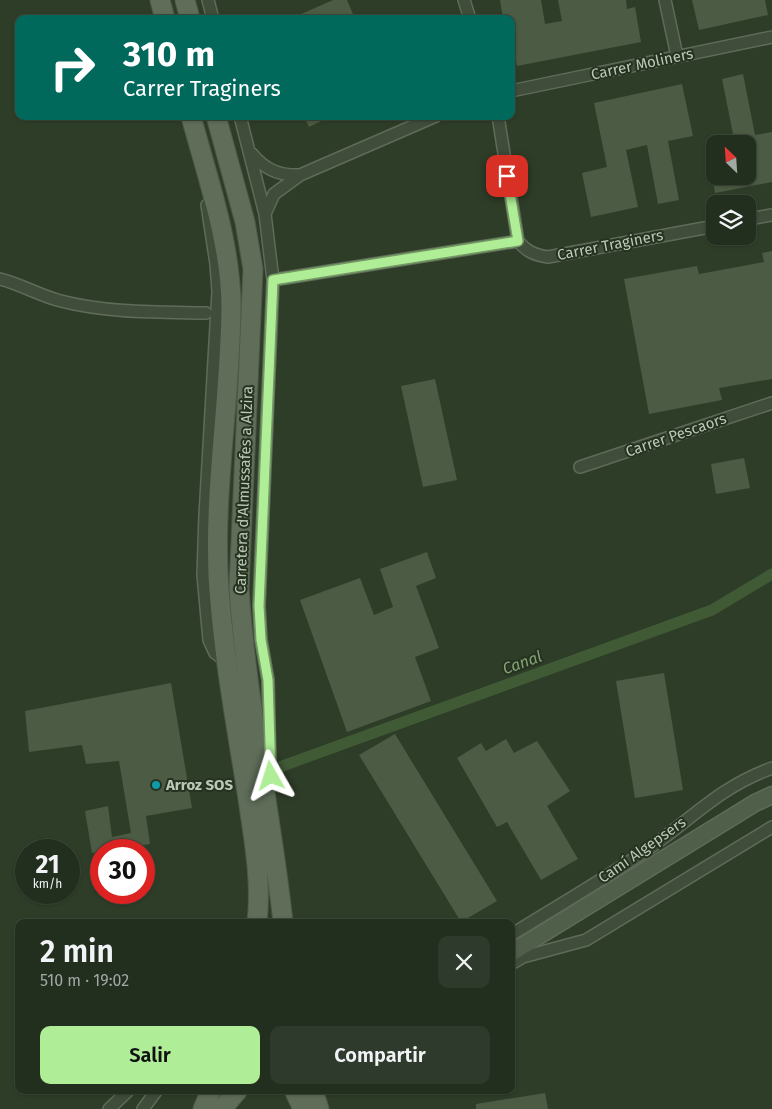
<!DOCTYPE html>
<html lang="es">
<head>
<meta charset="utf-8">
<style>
	:root { --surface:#222e1e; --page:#2e3a2b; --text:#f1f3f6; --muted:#a2a8a4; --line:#3f4a3c; --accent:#afed97 }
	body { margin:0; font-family:"Fira Sans",sans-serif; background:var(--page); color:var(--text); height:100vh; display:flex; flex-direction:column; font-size:19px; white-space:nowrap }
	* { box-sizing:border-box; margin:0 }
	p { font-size:16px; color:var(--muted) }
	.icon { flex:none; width:28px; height:28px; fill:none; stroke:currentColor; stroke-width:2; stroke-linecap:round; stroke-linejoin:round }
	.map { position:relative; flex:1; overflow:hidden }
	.sheet { position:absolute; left:15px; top:919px; width:500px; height:175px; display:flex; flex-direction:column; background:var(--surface); border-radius:10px; box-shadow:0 1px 4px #0004,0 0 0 1px var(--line) }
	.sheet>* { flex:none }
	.guide { position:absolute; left:15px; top:15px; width:500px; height:105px; border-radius:10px; box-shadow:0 1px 4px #0004,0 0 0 1px var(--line); background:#00695c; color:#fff; overflow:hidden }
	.needle { width:32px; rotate:335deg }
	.fabs { position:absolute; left:706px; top:135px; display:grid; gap:10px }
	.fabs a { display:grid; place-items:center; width:50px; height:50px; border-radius:10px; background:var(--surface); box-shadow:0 1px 4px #0004,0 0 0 1px var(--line); font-size:25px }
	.speed { position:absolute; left:15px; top:839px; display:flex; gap:10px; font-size:25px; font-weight:700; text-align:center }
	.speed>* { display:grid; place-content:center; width:65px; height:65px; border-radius:50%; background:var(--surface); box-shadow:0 1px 4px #0004,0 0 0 1px var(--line); line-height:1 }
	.speed small { font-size:12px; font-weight:400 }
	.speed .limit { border:8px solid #d22; background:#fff; color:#111 }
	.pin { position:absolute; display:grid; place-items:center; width:42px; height:42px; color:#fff; margin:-21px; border-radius:10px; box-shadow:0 2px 8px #0006 }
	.me { position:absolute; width:55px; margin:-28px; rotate:354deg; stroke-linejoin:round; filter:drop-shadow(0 0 4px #0008) }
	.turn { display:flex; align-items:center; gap:18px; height:105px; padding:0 25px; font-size:22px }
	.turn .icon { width:65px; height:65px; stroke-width:2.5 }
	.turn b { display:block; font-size:35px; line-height:42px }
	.round { display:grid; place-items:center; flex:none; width:52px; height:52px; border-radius:10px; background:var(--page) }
	.overview { display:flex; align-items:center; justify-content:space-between; height:85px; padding:0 25px }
	h1 { font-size:30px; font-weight:600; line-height:38px }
	.primary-button { display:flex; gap:10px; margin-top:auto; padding:10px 25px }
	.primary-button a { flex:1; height:58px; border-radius:10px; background:var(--accent); color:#111; font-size:20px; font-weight:600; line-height:58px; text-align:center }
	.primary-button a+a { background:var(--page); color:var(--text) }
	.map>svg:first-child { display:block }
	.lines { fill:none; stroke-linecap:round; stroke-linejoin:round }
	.canal { stroke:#415a36; stroke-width:11 }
	.building { fill:#4c5b44 }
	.street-casing { stroke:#5f6b59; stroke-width:14 }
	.secondary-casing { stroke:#5f6b59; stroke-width:19 }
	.primary-casing { stroke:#4d5947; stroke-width:21 }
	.street { stroke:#414d3b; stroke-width:11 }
	.secondary { stroke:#505f4a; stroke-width:16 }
	.primary { stroke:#5f6d59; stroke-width:19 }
	.route-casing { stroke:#729a62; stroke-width:12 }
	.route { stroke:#afed97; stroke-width:9 }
	.culture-dot { fill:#0f9aa8; stroke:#263220; stroke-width:2 }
	.labels { text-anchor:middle; stroke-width:4; stroke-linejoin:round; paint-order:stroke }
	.street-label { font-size:15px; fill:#bcc8b7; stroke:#263220 }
	.poi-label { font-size:15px; font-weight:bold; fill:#bcc8b7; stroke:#263220; text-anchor:start }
	.water-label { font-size:16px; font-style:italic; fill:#83a374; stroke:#263220 }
</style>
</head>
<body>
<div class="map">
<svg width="772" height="1109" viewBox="0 0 772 1109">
	<rect width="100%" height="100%" fill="#2e3d28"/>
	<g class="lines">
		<path class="canal" d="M 277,768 L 712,610 L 772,574"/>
	</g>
	<path class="building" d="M 333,0 L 347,0 L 355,19 L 290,19 Z
		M 500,0 L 541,0 L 545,24 L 562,21 L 558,0 L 626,0 L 627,9 L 635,7 L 641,42 L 517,66 L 511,37 L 511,19 L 503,19 Z
		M 692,0 L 765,0 L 768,15 L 699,30 Z
		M 743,74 L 755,135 L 772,132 L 772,182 L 715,193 L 712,176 L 748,176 L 748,144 L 735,144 L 722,79 Z
		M 682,84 L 693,136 L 668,141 L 679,200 L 658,204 L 647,145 L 626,150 L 638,207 L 591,217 L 582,173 L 607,167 L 594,103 Z
		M 304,116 L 332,116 L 309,127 Z
		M 715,143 L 715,170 L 711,170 L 706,144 Z
		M 772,251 L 772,379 L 719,388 L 722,400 L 649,414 L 624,279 L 697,266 L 699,274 L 764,262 L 762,253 Z
		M 435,379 L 457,480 L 423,487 L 401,386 Z
		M 744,458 L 750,488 L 716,494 L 711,464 Z
		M 427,552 L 436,578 L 416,586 L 439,648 L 415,657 L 431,701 L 347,732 L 300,600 L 360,578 L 374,615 L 393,607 L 380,569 Z
		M 664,673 L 683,790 L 635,798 L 616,681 Z
		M 171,683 L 192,808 L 146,816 L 150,844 L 92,853 L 85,811 L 108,806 L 112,837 L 131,833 L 119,761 L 86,764 L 82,745 L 29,752 L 25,711 Z
		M 395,734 L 497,901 L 461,922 L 359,755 Z
		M 506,739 L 514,753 L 537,741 L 570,791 L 547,806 L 578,859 L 541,880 L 507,822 L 497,827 L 457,758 L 481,743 L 486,751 Z
		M 545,1093 L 548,1109 L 476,1109 L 476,1104 Z"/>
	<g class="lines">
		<g class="street-casing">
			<path id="street" d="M 208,0 L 213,19
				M 464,0 L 470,19
				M 665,0 L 677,56
				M 511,91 L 772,37
				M 240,116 L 265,214 L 273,280 L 259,606 L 261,640 L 268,680 L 270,769
				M 498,116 L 518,241 C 526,251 534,255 548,257 L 715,226
				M 252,154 C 265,170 280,176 300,175
				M 207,205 L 216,264 L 218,291 L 205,515 L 203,575 L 209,640 L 215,653 L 227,662
				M 265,214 L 274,194 L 300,175 L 436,116
				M 748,219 L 772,215
				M 0,279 C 21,284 40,296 61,301 C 107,313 159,312 206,313
				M 273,280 L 518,241
				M 580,467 L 772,403
				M 511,935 C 559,905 608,877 654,845 C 697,814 721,787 772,768
				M 511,964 L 523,957 L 586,940 L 772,827
				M 109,1109 L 129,1090
				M 143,1109 L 157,1090"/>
		</g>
		<g class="secondary-casing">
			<path id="secondary" d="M 511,953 L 755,803 L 772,795"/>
		</g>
		<g class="primary-casing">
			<path id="primary" d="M 160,0 L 165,19
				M 185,0 L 190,19
				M 191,116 C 207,177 230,240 231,304 C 231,399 212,495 219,590 C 224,658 236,725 247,792 C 253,835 262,879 257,922
				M 216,116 L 245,222 L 253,269 L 239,588 C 246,700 271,811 283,922
				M 294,1090 L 303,1109
				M 313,1090 L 319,1109
				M 203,1109 L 211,1090
				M 222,1109 L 238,1090"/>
		</g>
		<use href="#street" class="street"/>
		<use href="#secondary" class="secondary"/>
		<use href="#primary" class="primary"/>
	</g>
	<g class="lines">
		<g class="route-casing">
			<path id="route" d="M 271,776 L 268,680 L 261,640 L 259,606 L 273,280 L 518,241 L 507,176"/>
		</g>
		<use href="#route" class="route"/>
	</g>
	<circle class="culture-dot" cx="156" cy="785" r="5"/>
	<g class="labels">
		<g class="street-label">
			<text transform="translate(642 64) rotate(-12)" y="5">Carrer Moliners</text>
			<text transform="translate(610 245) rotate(-11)" y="5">Carrer Traginers</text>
			<text transform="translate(676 435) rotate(-19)" y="5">Carrer Pescaors</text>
			<text transform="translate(244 490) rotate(-88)" y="5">Carretera d'Almussafes a Alzira</text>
			<text transform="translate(642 850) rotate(-35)" y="5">Camí Algepsers</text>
		</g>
		<g class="poi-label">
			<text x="166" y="790">Arroz SOS</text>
		</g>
		<g class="water-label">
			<text transform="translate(522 662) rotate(-20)" y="6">Canal</text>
		</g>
	</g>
</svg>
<div class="fabs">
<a><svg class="needle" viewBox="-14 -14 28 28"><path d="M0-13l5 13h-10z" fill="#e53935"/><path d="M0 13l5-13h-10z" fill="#a2a8a4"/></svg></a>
<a><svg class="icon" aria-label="layers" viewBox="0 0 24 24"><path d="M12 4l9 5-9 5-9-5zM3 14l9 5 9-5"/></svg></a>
</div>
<div class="speed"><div>21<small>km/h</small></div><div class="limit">30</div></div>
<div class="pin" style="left:507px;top:176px;background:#d93025"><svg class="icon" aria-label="arrive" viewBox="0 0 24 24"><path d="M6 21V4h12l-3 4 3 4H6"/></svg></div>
<svg class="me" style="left:271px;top:776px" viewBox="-20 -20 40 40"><path d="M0-17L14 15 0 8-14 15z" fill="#afed97" stroke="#fff" stroke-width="4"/></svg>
<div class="guide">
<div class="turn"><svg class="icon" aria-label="right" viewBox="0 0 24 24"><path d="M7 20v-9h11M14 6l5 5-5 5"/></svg><div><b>310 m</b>Carrer Traginers</div></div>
</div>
<section class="sheet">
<div class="overview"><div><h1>2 min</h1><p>510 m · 19:02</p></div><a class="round"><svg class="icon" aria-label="close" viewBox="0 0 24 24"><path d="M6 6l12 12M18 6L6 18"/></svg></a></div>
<div class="primary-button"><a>Salir</a><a>Compartir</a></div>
</section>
</div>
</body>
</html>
